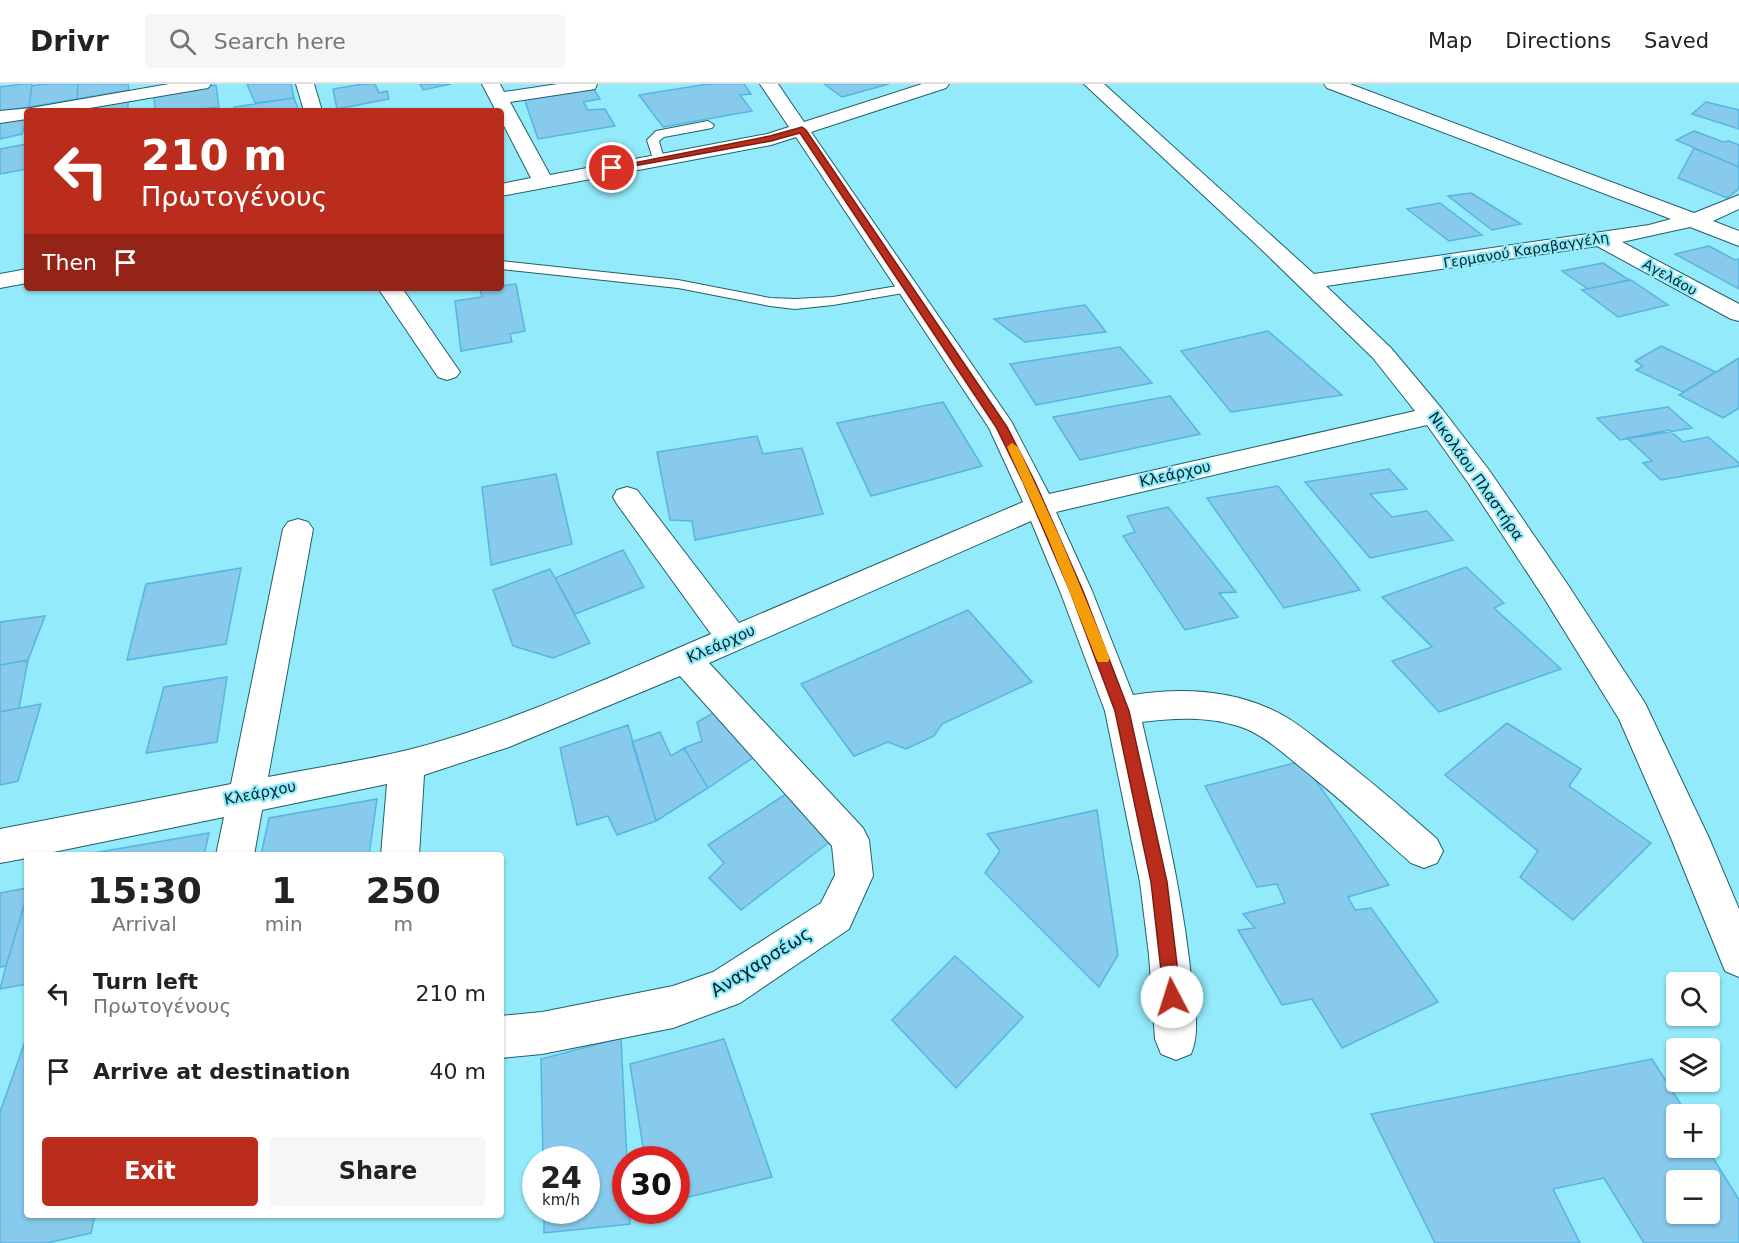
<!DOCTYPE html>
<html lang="en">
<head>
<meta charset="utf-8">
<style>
	:root { --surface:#fff; --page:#f6f6f6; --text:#222; --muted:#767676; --line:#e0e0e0; --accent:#ba2d1d }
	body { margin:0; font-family:"DejaVu Sans",sans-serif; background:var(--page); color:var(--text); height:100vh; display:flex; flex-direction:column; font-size:22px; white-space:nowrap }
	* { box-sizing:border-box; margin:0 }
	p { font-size:20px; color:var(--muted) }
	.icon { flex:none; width:33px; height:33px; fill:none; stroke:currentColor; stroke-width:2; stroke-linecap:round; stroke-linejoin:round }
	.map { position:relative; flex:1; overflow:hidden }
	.drawer { position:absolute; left:24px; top:768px; width:480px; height:366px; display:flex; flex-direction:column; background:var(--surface); border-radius:6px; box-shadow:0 2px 4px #0004 }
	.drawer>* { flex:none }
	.guide { position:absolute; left:24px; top:24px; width:480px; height:183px; border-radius:6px; box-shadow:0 2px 4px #0004; background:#ba2d1d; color:#fff; overflow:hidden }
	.fabs { position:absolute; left:1666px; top:888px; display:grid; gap:12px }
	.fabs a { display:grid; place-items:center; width:54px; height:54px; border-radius:6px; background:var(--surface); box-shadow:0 2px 4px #0004; font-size:30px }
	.speed { position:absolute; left:522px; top:1062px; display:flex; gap:12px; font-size:30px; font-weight:700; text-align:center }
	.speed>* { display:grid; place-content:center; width:78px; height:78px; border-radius:50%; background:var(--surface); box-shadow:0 2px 4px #0004; line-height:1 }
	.speed small { font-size:15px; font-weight:400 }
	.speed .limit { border:9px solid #d22; background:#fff; color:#111 }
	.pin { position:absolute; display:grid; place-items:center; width:51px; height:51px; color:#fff; margin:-26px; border:3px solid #fff; border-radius:50%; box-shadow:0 2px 6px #0007 }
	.me { position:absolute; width:66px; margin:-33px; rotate:355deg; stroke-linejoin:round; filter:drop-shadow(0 0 4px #0008) }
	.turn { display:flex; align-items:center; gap:21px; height:126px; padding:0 18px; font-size:27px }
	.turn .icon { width:78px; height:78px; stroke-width:2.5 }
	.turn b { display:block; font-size:42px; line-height:51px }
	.then { display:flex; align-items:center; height:57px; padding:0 18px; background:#0003; gap:12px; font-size:22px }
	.eta { display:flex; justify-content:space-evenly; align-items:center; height:102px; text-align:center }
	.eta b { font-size:36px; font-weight:700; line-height:42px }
	.cta { display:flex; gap:12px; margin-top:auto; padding:12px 18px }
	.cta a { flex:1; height:69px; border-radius:6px; background:var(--accent); color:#fff; font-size:24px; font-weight:700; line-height:69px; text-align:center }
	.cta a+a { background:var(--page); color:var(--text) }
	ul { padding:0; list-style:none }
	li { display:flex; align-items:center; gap:18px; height:78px; padding:0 18px }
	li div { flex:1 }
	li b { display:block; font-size:22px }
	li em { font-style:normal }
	header { display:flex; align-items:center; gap:36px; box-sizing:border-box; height:84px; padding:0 30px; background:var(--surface); border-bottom:2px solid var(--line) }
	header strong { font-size:28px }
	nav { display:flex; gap:33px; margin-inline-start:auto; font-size:21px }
	.search { width:420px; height:54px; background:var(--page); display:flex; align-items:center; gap:15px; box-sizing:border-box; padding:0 21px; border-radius:6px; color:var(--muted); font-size:22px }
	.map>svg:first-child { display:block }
	.building { fill:#87caeb; stroke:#55b5e0; stroke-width:1.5; fill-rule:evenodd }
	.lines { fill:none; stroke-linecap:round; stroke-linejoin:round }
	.lane-casing { stroke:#20606a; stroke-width:2 }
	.street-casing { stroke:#20606a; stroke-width:2 }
	.lane { fill:#fff; fill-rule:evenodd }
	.street { fill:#fff; fill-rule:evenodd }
	.route { fill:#ba2d1d; stroke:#791d13; stroke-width:1.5 }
	.slow { fill:#f59e0b }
	.labels { text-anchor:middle; stroke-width:4.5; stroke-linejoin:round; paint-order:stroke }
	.far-street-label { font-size:14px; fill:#00252b; stroke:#92eafa }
	.street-label { font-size:15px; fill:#00252b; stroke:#92eafa }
	.near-street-label { font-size:18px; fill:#00252b; stroke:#92eafa }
</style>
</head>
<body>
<header>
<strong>Drivr</strong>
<div class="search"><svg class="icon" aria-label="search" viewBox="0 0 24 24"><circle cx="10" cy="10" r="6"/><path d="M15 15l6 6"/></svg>Search here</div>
<nav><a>Map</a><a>Directions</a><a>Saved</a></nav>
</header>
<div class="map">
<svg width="1739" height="1159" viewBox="0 0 1739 1159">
	<rect width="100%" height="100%" fill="#92eafa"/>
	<path class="building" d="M 23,0 L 32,0 L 29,23 L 0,27 L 0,3 Z
		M 78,0 L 77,15 L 29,23 L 32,2 L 44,0 Z
		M 78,0 L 128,0 L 129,6 L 77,15 Z
		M 247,0 L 291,0 L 294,14 L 255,19 Z
		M 363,0 L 375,0 L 379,9 L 387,7 L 389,15 L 337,25 L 333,5 Z
		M 420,0 L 451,0 L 423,6 Z
		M 708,0 L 744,0 L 751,10 L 740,11 L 752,27 L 663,43 L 639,11 Z
		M 824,0 L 889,0 L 842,13 Z
		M 216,1 L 219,23 L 184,27 L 155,27 L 154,11 Z
		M 593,4 L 600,15 L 583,18 L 588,26 L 605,25 L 615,42 L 538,55 L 524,14 Z
		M 294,14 L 299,27 L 235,27 L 234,23 Z
		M 128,16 L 128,27 L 75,27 L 75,24 Z
		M 1706,18 L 1739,26 L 1739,45 L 1692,30 Z
		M 27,34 L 22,50 L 0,55 L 0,38 Z
		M 1694,47 L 1723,58 L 1729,57 L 1739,61 L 1739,83 L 1676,56 Z
		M 27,60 L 27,85 L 0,90 L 0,65 Z
		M 1694,64 L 1739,83 L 1739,105 L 1727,114 L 1678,94 Z
		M 1471,109 L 1521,140 L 1492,146 L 1448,112 Z
		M 1440,119 L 1482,151 L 1449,157 L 1407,125 Z
		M 1709,162 L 1735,176 L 1739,175 L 1739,205 L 1675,170 Z
		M 1603,179 L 1629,196 L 1588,205 L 1562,187 Z
		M 1631,196 L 1668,221 L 1618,233 L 1582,206 Z
		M 516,200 L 525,247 L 510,250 L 512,258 L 461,267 L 455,217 L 482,213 L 480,206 L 501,204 L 501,202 Z
		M 1085,221 L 1106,248 L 1025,258 L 994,235 Z
		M 1268,247 L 1342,311 L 1231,328 L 1181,267 Z
		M 1661,262 L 1716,288 L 1683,308 L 1636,286 L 1643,282 L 1635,277 Z
		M 1120,263 L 1152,299 L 1036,321 L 1010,280 Z
		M 1739,274 L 1739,324 L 1723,334 L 1679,311 Z
		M 1170,312 L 1200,350 L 1080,376 L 1053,333 Z
		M 943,318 L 982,382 L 871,412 L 837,339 Z
		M 1668,323 L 1692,344 L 1620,356 L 1597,334 Z
		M 1669,346 L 1683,358 L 1708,353 L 1739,379 L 1739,382 L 1661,396 L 1643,379 L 1652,377 L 1627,354 Z
		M 757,352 L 763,370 L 802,364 L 823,430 L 695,456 L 692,437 L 670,436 L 657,368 Z
		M 1389,385 L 1407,405 L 1370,410 L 1392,433 L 1427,427 L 1453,456 L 1370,474 L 1305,398 Z
		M 556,390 L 572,460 L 491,481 L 482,403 Z
		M 1278,402 L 1360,506 L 1284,524 L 1207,414 Z
		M 1168,423 L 1236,508 L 1219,509 L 1238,533 L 1185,546 L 1123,452 L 1135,448 L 1127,432 Z
		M 623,466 L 644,503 L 575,530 L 555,494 Z
		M 1466,483 L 1504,519 L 1494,524 L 1561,585 L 1439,628 L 1392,577 L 1432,563 L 1382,513 Z
		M 241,484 L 226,560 L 127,576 L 146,500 Z
		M 550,485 L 590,559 L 553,574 L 513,562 L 493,506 Z
		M 968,526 L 1032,598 L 942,640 L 934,652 L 906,665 L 888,658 L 854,672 L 801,600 Z
		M 45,532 L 28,576 L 0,581 L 0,538 Z
		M 28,576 L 19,624 L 0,628 L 0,581 Z
		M 227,593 L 217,658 L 146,669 L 164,603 Z
		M 41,620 L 18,697 L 0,701 L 0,628 Z
		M 715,628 L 754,673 L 708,704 L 684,664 L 702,657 L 697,638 Z
		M 1507,639 L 1581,685 L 1569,702 L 1651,759 L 1573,836 L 1520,793 L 1538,767 L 1445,691 Z
		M 628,641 L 656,737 L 617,751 L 608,732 L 577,741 L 560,664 Z
		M 660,648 L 671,672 L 684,664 L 708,704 L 656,737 L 632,658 Z
		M 1302,677 L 1389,801 L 1348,813 L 1355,826 L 1371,824 L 1438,918 L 1342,964 L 1312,915 L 1282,921 L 1238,846 L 1255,844 L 1243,830 L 1285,819 L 1277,800 L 1257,803 L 1205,702 Z
		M 789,708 L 832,756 L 741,826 L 709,794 L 724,779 L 708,761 Z
		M 377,715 L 369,771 L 261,771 L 269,734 Z
		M 1097,726 L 1118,871 L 1099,903 L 985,789 L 1000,767 L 987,750 Z
		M 209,749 L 204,771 L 82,771 Z
		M 27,804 L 27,812 L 6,882 L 0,883 L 0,809 Z
		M 27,812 L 27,900 L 0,905 L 6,882 Z
		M 955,872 L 1023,933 L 956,1004 L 892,936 Z
		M 27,952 L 27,1131 L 95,1131 L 91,1149 L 47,1159 L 0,1159 L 0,1028 Z
		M 621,954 L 627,1076 L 626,1126 L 629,1126 L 630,1140 L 544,1149 L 544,1126 L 586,1126 L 586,1076 L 543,1076 L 541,975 Z
		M 724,955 L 772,1093 L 676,1116 L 676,1076 L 645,1076 L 630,980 Z
		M 1652,975 L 1687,1030 L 1677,1030 L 1677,1064 L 1707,1064 L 1739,1116 L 1739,1159 L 1644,1159 L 1604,1094 L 1553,1105 L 1580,1159 L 1435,1159 L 1371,1030 ZM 1677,1096 L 1710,1096 L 1710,1130 L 1677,1130 Z"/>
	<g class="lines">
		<g class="lane-casing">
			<path id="lane" d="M 708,37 L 714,41 L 712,44 L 664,53 L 659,57 L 664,75 L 662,78 L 654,78 L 647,56 L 656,47 Z
				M 501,177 L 678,196 L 770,214 L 795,215 L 833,213 L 909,200 L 916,204 L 909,208 L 833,221 L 795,225 L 770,222 L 678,204 L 501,185 Z"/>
		</g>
		<g class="street-casing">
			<path id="street" d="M 169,0 L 211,0 L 208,4 L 202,5 L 72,27 L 27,27 L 27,35 L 0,39 L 0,27 L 31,24 Z
				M 296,0 L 314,0 L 322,27 L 304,27 Z
				M 482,0 L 500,0 L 504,8 L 558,0 L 597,0 L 595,5 L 589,6 L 510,18 L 550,91 L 767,50 L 789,43 L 760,0 L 778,0 L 804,38 L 922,0 L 949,0 L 946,4 L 811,48 L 1011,337 L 1049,410 L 1415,327 L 1373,274 L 1261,165 L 1084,0 L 1104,0 L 1314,190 L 1649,141 L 1671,135 L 1327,4 L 1324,0 L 1350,0 L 1694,129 L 1739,111 L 1739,125 L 1713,137 L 1739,147 L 1739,162 L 1690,143 L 1622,158 L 1739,220 L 1739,237 L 1731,235 L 1597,162 L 1326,202 L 1391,264 L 1442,325 L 1489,386 L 1566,498 L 1645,619 L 1709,754 L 1739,825 L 1739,893 L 1725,887 L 1671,754 L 1619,635 L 1544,514 L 1469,400 L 1427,341 L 1056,428 L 1092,507 L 1133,611 C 1178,604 1225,605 1268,624 C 1290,633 1309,649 1328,664 C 1366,693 1402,724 1437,755 L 1443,767 L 1437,779 L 1424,784 L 1411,779 C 1374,746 1338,713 1299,682 C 1281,667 1261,649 1238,642 C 1207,632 1173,634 1142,638 C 1162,726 1184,813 1192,903 C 1195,926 1200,948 1191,970 L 1176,976 L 1161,970 L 1155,955 L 1149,871 L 1140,798 L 1105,627 L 1060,507 L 1031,437 L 709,579 L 863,744 L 869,756 L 873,792 L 849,845 L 740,919 L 673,944 L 542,970 L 501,974 L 501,932 L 542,928 L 673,902 L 713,888 L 821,819 L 835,791 L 832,762 L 680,592 L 509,663 L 424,691 L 419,771 L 381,771 L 387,700 L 262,726 L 254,771 L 216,771 L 224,733 L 39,771 L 27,771 L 27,774 L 0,779 L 0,745 L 231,700 L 283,445 L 288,438 L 298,435 L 308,438 L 313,445 L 268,693 C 314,684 362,677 408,666 C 513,639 612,592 711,550 L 617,420 L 613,413 L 617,406 L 627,403 L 637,406 L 739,539 L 1023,418 L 989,344 L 796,53 L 771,61 L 501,112 L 501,100 L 531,94 L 501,36 L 501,27 L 496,27 Z
				M 27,185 L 27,199 L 0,204 L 0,190 Z
				M 378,204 L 402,204 L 460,288 L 456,293 L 447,296 L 438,293 Z"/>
		</g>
		<use href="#lane" class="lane"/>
		<use href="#street" class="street"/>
	</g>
	<path class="route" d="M 802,43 L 806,46 L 1007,343 L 1035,398 L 1083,507 L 1129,627 L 1167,798 L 1181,913 L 1178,919 L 1172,922 L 1166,919 L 1164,913 L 1151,798 L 1115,627 L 1070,507 L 1023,398 L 996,343 L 800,49 L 771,57 L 612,86 L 608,84 L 770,52 Z"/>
	<path class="slow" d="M 1012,359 L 1018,363 L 1060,454 L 1110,574 L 1108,578 L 1098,578 L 1096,574 L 1048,454 L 1007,363 Z"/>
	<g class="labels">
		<g class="far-street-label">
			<text transform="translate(1526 166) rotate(-9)" y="5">Γερμανού Καραβαγγέλη</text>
			<text transform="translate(1670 193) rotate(29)" y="5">Αγελάου</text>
		</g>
		<g class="street-label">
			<text transform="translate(1175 390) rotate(-13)" y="5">Κλεάρχου</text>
			<text transform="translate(1476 392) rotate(55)" y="5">Νικολάου Πλαστήρα</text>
			<text transform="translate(721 560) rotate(-24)" y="5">Κλεάρχου</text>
			<text transform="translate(260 709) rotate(-11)" y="5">Κλεάρχου</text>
		</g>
		<g class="near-street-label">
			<text transform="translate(761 878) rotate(-32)" y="6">Αναχαρσέως</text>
		</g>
	</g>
</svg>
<div class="fabs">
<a><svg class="icon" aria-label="search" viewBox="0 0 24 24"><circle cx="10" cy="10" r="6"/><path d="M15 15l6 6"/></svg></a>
<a><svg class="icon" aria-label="layers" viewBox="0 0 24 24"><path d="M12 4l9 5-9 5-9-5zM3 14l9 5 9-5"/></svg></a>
<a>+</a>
<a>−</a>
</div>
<div class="speed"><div>24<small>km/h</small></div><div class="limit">30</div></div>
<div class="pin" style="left:612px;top:84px;background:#d93025"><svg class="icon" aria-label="arrive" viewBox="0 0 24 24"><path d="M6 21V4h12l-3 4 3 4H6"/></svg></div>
<svg class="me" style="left:1172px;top:913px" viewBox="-20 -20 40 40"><circle r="19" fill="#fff"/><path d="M0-13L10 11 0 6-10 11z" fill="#ba2d1d"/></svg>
<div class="guide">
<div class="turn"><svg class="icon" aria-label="left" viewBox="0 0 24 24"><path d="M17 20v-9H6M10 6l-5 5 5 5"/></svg><div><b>210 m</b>Πρωτογένους</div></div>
<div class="then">Then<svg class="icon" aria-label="arrive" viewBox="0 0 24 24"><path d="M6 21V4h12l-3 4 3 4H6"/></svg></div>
</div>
<section class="drawer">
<div class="eta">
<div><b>15:30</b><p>Arrival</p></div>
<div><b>1</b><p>min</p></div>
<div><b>250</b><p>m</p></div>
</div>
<ul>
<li><svg class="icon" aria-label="left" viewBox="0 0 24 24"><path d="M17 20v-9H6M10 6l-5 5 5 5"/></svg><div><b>Turn left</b><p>Πρωτογένους</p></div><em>210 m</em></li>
<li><svg class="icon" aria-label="arrive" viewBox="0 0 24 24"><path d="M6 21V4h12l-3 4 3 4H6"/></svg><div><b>Arrive at destination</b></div><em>40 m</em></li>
</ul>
<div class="cta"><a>Exit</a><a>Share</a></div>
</section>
</div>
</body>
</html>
